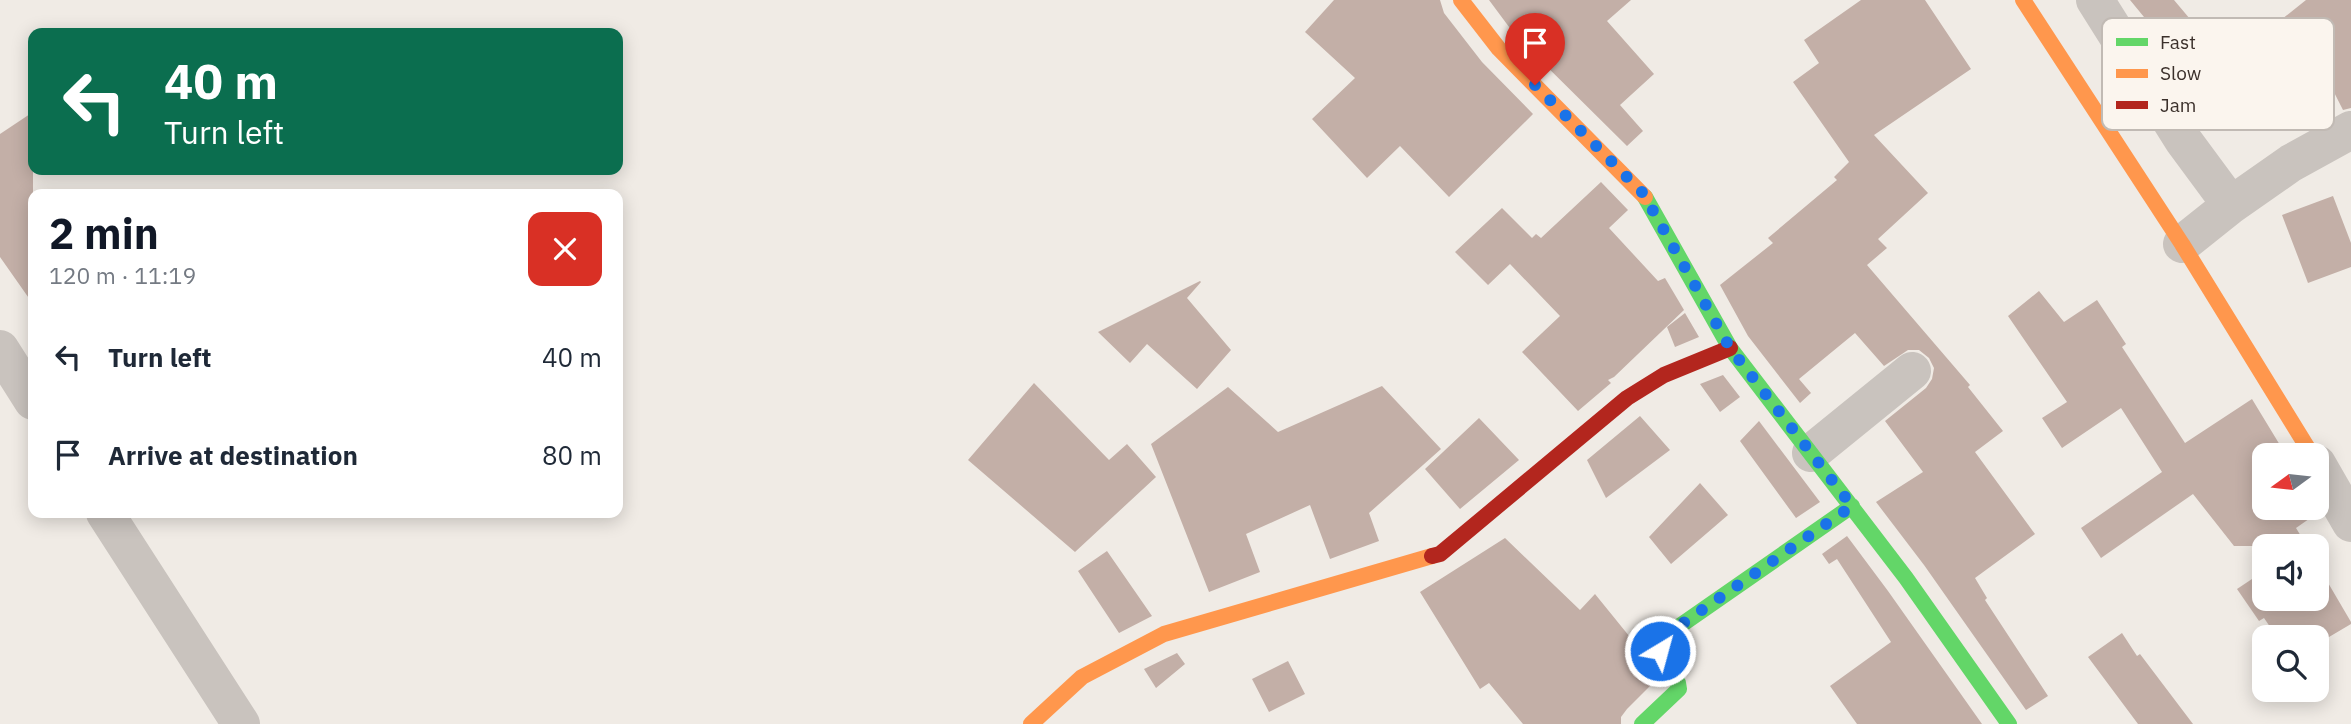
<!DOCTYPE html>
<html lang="en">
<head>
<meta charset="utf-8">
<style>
	:root { --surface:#fff; --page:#f6f6f7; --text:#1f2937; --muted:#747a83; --accent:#111827 }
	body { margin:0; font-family:"IBM Plex Sans",sans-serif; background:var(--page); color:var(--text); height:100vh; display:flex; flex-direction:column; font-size:26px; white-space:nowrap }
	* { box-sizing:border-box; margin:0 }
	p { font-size:23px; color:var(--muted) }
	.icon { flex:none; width:38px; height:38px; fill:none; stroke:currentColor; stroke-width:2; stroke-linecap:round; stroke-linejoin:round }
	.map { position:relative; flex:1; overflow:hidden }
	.details { position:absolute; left:28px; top:189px; width:595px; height:329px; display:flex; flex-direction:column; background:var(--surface); border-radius:14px; box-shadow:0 4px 18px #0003 }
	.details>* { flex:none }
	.guide { position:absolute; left:28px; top:28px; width:595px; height:147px; border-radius:14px; box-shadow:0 4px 18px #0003; background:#0b6e4f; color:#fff; overflow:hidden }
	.needle { width:46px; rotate:255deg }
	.fabs { position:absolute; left:2252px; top:443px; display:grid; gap:14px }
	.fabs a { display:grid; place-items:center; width:77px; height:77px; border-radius:14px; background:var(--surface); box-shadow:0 4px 18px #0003; font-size:35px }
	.pin { position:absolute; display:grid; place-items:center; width:60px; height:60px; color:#fff; margin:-72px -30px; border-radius:50% 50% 50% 0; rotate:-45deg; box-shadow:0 0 7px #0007 }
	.pin .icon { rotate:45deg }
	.me { position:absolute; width:77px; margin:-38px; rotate:37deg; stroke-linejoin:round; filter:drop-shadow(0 0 5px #0008) }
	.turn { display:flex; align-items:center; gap:24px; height:147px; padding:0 21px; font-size:32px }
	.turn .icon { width:91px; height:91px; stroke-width:2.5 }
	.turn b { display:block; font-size:49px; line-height:60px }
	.round { display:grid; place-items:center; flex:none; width:74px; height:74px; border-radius:14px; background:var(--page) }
	.summary { display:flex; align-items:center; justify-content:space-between; height:119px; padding:0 21px }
	h1 { font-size:42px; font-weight:800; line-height:52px; color:var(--accent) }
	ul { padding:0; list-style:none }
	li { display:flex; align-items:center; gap:21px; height:98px; padding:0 21px }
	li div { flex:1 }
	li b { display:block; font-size:26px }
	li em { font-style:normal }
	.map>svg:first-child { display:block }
	.building { fill:#c3afa7 }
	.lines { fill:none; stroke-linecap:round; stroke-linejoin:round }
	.street { stroke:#c9c3be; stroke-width:38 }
	.fast { stroke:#63d668; stroke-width:16 }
	.slow { stroke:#ff974d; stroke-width:16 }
	.jam { stroke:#b3261e; stroke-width:16 }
	.route { stroke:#1a73e8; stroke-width:12; stroke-dasharray:0 21.6 }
	.key { fill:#fbf5ee; stroke:#c1bab4; stroke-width:2 }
	.key-label { font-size:19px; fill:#3b302b }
</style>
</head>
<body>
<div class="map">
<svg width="2351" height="724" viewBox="0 0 2351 724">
	<rect width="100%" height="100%" fill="#f0ebe5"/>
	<path class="building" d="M 1334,0 L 1440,0 L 1444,13 L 1482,62 L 1533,114 L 1449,197 L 1400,146 L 1367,178 L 1312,119 L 1355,78 L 1305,32 Z
		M 1489,0 L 1631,0 L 1607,21 L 1654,74 L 1620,105 L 1643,131 L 1627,146 L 1515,35 Z
		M 1861,0 L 1925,0 L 1971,69 L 1874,135 L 1928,193 L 1878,239 L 1887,248 L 1867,265 L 1970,385 L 1968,387 L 2003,431 L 1975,452 L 2035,534 L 1975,578 L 1987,598 L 1985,600 L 2048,696 L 2026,710 L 1924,565 L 1876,502 L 1923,472 L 1885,421 L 1926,388 L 1932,379 L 1934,368 L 1929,358 L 1919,350 L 1908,350 L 1884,366 L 1855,333 L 1799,379 L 1811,393 L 1800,403 L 1748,336 L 1720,285 L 1773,243 L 1768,238 L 1837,180 L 1834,177 L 1849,162 L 1793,82 L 1819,63 L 1804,40 Z
		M 2130,0 L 2174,0 L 2227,63 L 2306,0 L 2351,0 L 2351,108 L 2343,110 L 2310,45 L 2223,113 Z
		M 33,112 L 33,304 L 0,257 L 0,134 Z
		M 1601,182 L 1628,210 L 1609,228 L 1658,281 L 1665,278 L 1684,310 L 1614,377 L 1608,380 L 1611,383 L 1578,411 L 1522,352 L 1560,316 L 1510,264 L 1488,285 L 1455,252 L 1502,208 L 1532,238 L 1536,234 L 1541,238 Z
		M 2333,196 L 2351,243 L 2351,267 L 2308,283 L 2282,215 Z
		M 1200,281 L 1201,282 L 1187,298 L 1231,350 L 1197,389 L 1147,344 L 1130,363 L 1098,332 Z
		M 2039,291 L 2064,322 L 2097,300 L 2126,344 L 2122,347 L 2185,443 L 2252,399 L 2286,455 L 2264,455 L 2264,508 L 2317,508 L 2319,512 L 2296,528 L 2307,546 L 2234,546 L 2193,494 L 2101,558 L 2081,528 L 2162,472 L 2121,408 L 2062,448 L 2042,418 L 2067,402 L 2008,316 Z
		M 1685,313 L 1699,337 L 1675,347 L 1667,327 Z
		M 1723,375 L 1740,397 L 1720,412 L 1700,384 Z
		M 1034,383 L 1109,460 L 1127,444 L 1156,477 L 1075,552 L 968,460 Z
		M 1382,386 L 1441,449 L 1369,513 L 1379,541 L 1330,559 L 1310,505 L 1246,534 L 1260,572 L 1209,592 L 1151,444 L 1228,387 L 1278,432 Z
		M 1640,416 L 1670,450 L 1606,498 L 1587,460 Z
		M 1479,418 L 1519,460 L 1460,509 L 1425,469 Z
		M 1759,421 L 1820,502 L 1796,518 L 1740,441 Z
		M 1700,483 L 1728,515 L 1671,564 L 1649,537 Z
		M 1847,536 L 1888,591 L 1982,724 L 1857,724 L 1830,686 L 1891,642 L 1837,559 L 1829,564 L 1822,554 Z
		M 1505,538 L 1580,610 L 1595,594 L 1638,647 L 1641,662 L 1653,683 L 1627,709 L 1621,717 L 1621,724 L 1523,724 L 1489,683 L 1480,689 L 1420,592 Z
		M 1107,551 L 1152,616 L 1119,633 L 1078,571 Z
		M 2317,564 L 2351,622 L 2351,624 L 2329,637 L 2277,637 L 2264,618 L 2259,621 L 2237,589 L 2264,571 L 2264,598 L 2317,598 Z
		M 2122,633 L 2137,656 L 2140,654 L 2193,724 L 2138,724 L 2088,657 Z
		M 1177,653 L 1185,664 L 1156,688 L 1144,669 Z
		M 1288,661 L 1305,694 L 1269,712 L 1252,679 Z"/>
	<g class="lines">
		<path class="street" d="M 2095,0 L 2183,140 L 2231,205
			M 2182,244 L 2231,205 L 2291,163 L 2351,130
			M 0,349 L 33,401
			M 1811,453 L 1912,371
			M 2317,464 L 2351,523
			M 105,513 L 241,724"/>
		<path class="fast" d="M 1645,197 L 1730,348 L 1906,578 L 2009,724
			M 1642,724 L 1679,689 L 1678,683 L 1660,651 L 1661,639 L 1852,506"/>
		<path class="slow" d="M 1461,0 L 1499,49 L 1645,197
			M 2023,0 L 2182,244 L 2312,455
			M 1031,724 L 1082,677 L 1164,634 L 1432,556"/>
		<path class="jam" d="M 1432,556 L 1440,554 L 1627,398 L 1664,375 L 1730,348"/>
	</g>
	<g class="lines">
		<path class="route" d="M 1535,85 L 1643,193 L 1730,348 L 1852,506 L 1666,635 L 1659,644 L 1660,651"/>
	</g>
	<rect x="2102" y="18" width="232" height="112" rx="10" class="key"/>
	<rect x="2116" y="38" width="32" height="8" fill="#63d668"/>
	<rect x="2116" y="69" width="32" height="9" fill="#ff974d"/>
	<rect x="2116" y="101" width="32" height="8" fill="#b3261e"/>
	<g class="key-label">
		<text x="2160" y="49">Fast</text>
		<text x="2160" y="80">Slow</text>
		<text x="2160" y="112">Jam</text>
	</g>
</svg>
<div class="fabs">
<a><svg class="needle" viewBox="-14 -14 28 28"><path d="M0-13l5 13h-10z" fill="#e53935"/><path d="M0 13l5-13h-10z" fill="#747a83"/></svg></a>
<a><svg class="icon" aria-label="sound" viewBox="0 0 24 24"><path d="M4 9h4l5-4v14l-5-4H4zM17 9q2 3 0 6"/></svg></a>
<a><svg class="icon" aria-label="search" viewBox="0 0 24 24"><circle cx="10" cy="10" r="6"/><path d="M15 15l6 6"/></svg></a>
</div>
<div class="pin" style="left:1535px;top:85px;background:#d93025"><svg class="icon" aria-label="arrive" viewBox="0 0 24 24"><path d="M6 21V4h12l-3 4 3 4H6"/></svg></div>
<svg class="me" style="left:1660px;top:651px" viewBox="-20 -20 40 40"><circle r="17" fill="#1a73e8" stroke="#fff" stroke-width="3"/><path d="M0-11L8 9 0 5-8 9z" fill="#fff"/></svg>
<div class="guide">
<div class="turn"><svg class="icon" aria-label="left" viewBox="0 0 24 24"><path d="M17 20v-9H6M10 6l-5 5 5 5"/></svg><div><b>40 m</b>Turn left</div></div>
</div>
<section class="details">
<div class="summary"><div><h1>2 min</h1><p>120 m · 11:19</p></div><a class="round" style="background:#d93025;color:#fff"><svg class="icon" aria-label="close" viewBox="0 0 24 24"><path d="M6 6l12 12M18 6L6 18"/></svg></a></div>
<ul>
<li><svg class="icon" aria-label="left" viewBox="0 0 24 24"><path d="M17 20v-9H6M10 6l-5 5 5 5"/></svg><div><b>Turn left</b></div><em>40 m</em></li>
<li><svg class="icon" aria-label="arrive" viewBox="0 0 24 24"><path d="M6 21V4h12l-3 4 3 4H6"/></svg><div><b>Arrive at destination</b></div><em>80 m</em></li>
</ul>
</section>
</div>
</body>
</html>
